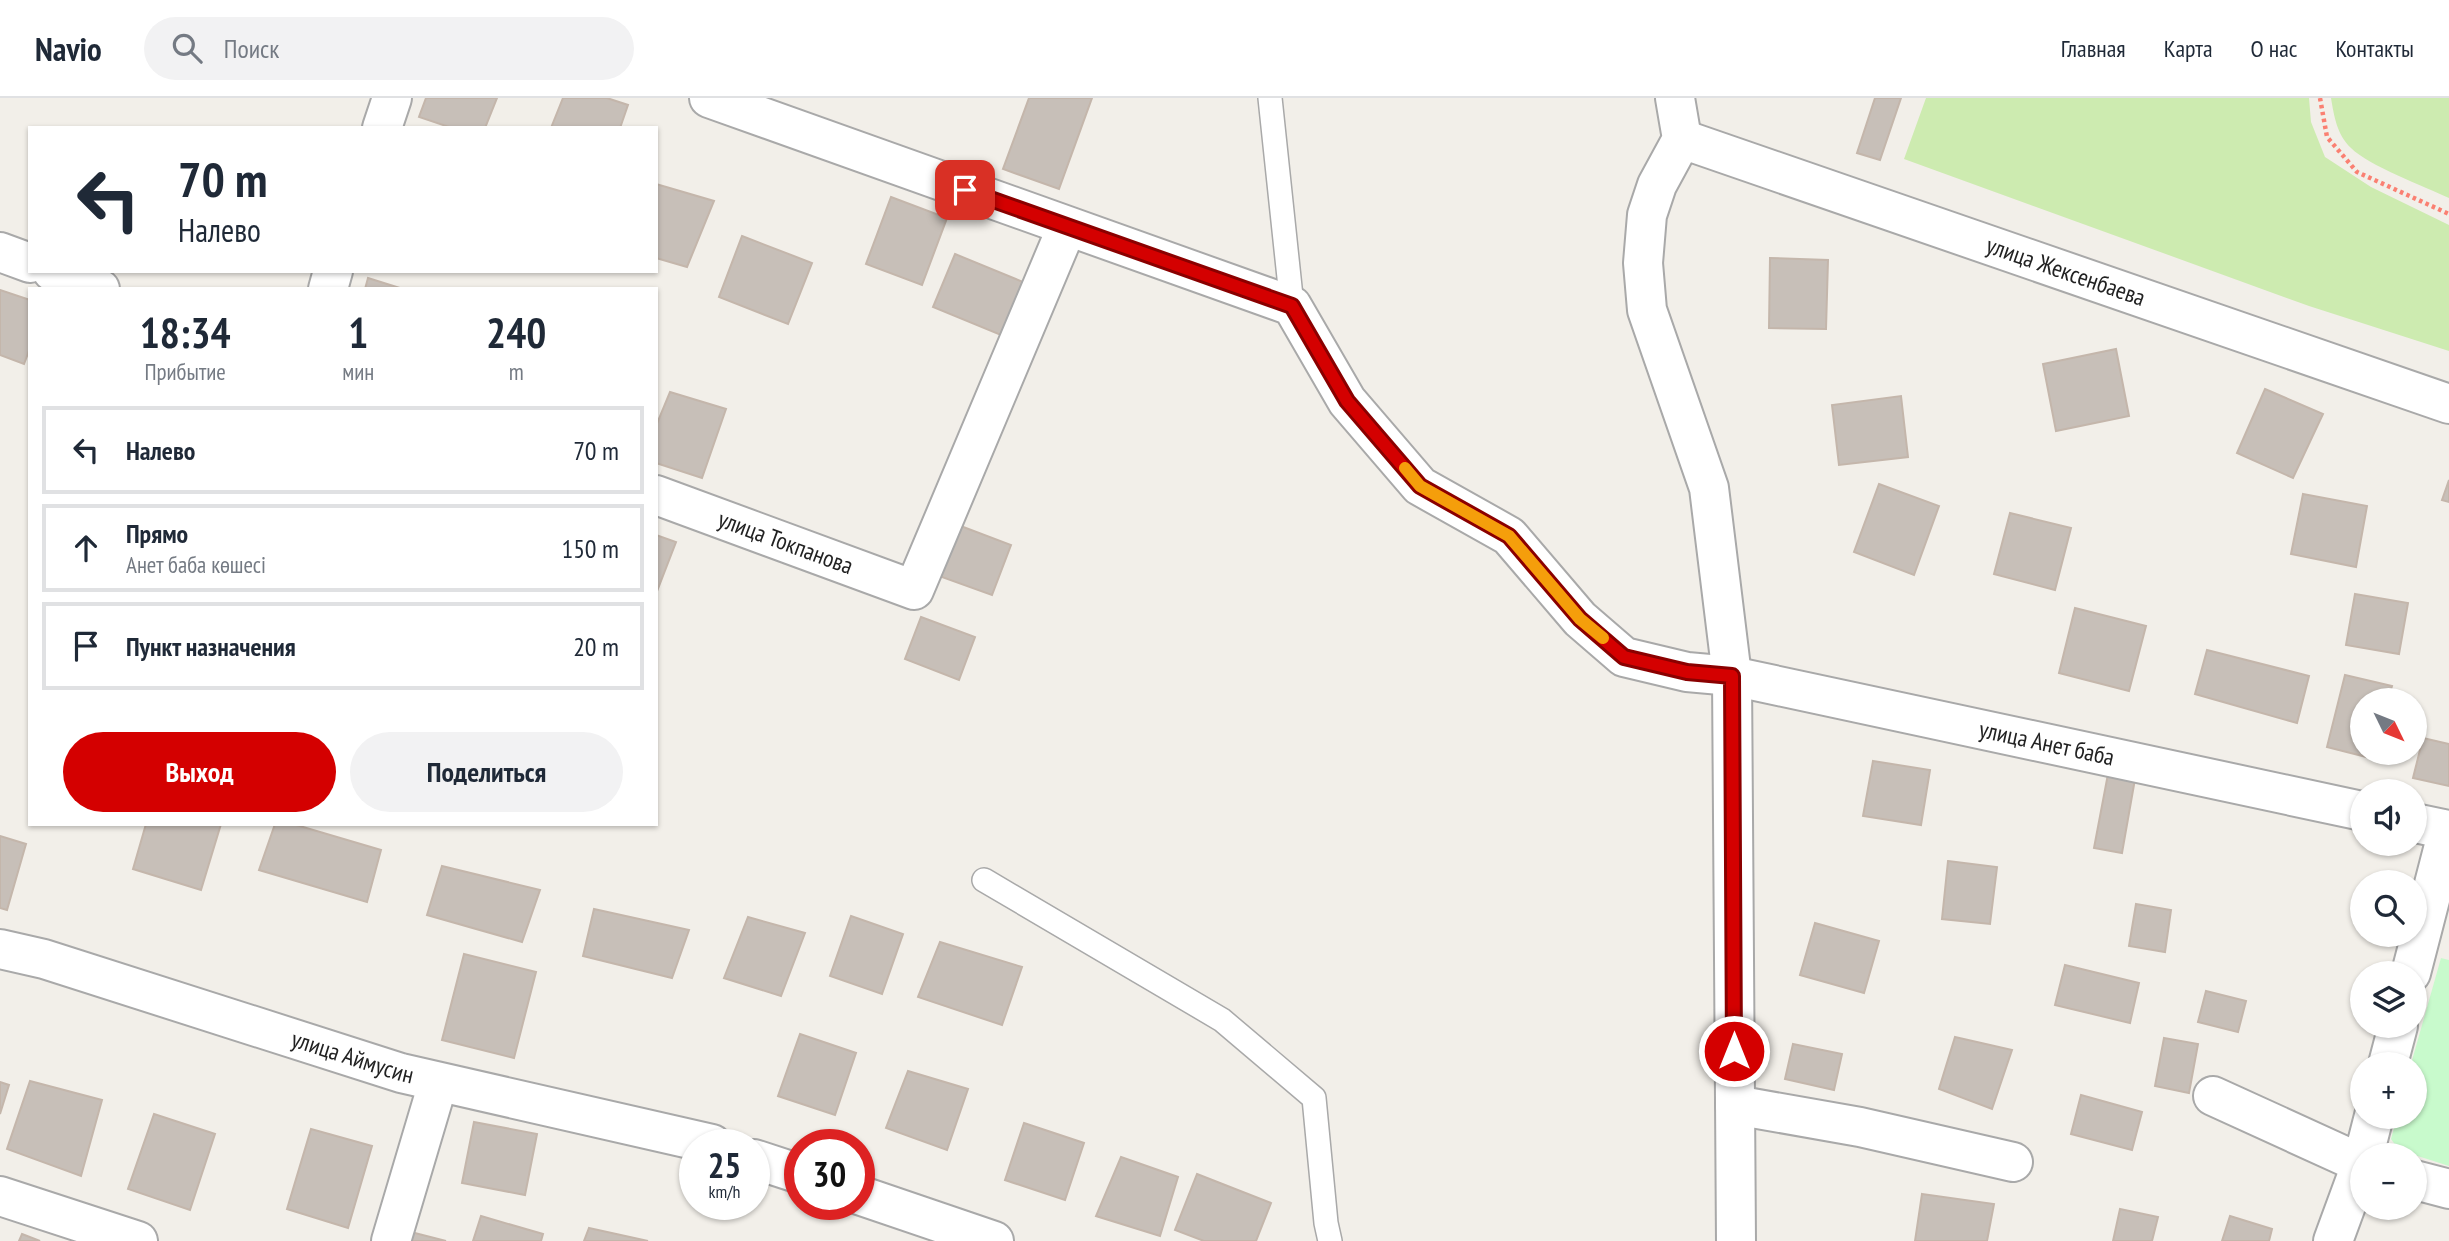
<!DOCTYPE html>
<html lang="ru">
<head>
<meta charset="utf-8">
<style>
	:root { --surface:#fff; --page:#f2f2f3; --text:#1f2937; --muted:#747a83; --line:#e0e1e3; --accent:#d40000 }
	body { margin:0; font-family:"PT Sans Narrow",sans-serif; background:var(--page); color:var(--text); height:100vh; display:flex; flex-direction:column; font-size:26px; white-space:nowrap }
	* { box-sizing:border-box; margin:0 }
	p { font-size:23px; color:var(--muted) }
	.icon { flex:none; width:38px; height:38px; fill:none; stroke:currentColor; stroke-width:2; stroke-linecap:round; stroke-linejoin:round }
	.map { position:relative; flex:1; overflow:hidden }
	.side { position:absolute; left:28px; top:189px; width:630px; height:539px; display:flex; flex-direction:column; background:var(--surface); border-radius:0px; box-shadow:0 2px 5px #0004 }
	.side>* { flex:none }
	.banner { position:absolute; left:28px; top:28px; width:630px; height:147px; border-radius:0px; box-shadow:0 2px 5px #0004; background:#fff; color:var(--text); overflow:hidden }
	.needle { width:46px; rotate:133deg }
	.controls { position:absolute; left:2350px; top:590px; display:grid; gap:14px }
	.controls a { display:grid; place-items:center; width:77px; height:77px; border-radius:50%; background:var(--surface); box-shadow:0 2px 5px #0004; font-size:35px }
	.speed { position:absolute; left:679px; top:1031px; display:flex; gap:14px; font-size:35px; font-weight:700; text-align:center }
	.speed>* { display:grid; place-content:center; width:91px; height:91px; border-radius:50%; background:var(--surface); box-shadow:0 2px 5px #0004; line-height:1 }
	.speed small { font-size:18px; font-weight:400 }
	.speed .limit { border:10px solid #d22; background:#fff; color:#111 }
	.pin { position:absolute; display:grid; place-items:center; width:60px; height:60px; color:#fff; margin:-30px; border-radius:14px; box-shadow:0 4px 10px #0006 }
	.me { position:absolute; width:77px; margin:-38px; rotate:0deg; stroke-linejoin:round; filter:drop-shadow(0 0 5px #0008) }
	.turn { display:flex; align-items:center; gap:24px; height:147px; padding:0 35px; font-size:32px }
	.turn .icon { width:91px; height:91px; stroke-width:2.5 }
	.turn b { display:block; font-size:49px; line-height:60px }
	.eta { display:flex; justify-content:space-evenly; align-items:center; height:119px; text-align:center }
	.eta b { font-size:42px; font-weight:600; line-height:49px }
	.action { display:flex; gap:14px; margin-top:auto; padding:14px 35px }
	.action a { flex:1; height:80px; border-radius:42px; background:var(--accent); color:#fff; font-size:28px; font-weight:600; line-height:80px; text-align:center }
	.action a+a { background:var(--page); color:var(--text) }
	ul { padding:0; list-style:none }
	li { display:flex; align-items:center; gap:21px; height:88px; margin:0 14px 10px; padding:0 21px; border:4px solid var(--line); border-radius:0px }
	li div { flex:1 }
	li b { display:block; font-size:26px }
	li em { font-style:normal }
	header { display:flex; align-items:center; gap:42px; box-sizing:border-box; height:98px; padding:0 35px; background:var(--surface); border-bottom:2px solid var(--line) }
	header strong { font-size:33px }
	nav { display:flex; gap:38px; margin-inline-start:auto; font-size:24px }
	.search { width:490px; height:63px; background:var(--page); display:flex; align-items:center; gap:18px; box-sizing:border-box; padding:0 24px; border-radius:38px; color:var(--muted); font-size:26px }
	.map>svg:first-child { display:block }
	.grass { fill:#cdebb0 }
	.park { fill:#c8facc }
	.building { fill:#c7bfb8; stroke:#c4b6ab; stroke-width:2 }
	.lines { fill:none; stroke-linecap:round; stroke-linejoin:round }
	.lane-casing { stroke:#a9a9a9; stroke-width:26 }
	.street-casing { stroke:#a9a9a9; stroke-width:42 }
	.path { stroke:#fa8072; stroke-width:4.5; stroke-dasharray:3.5 3.5; stroke-linecap:butt }
	.lane { stroke:#fff; stroke-width:23 }
	.street { stroke:#fff; stroke-width:38 }
	.route-casing { stroke:#8a0000; stroke-width:18 }
	.route { stroke:#d40000; stroke-width:12 }
	.slow { stroke:#f59e0b; stroke-width:12 }
	.labels { text-anchor:middle; stroke-width:5; stroke-linejoin:round; paint-order:stroke }
	.street-label { font-size:24px; fill:#222; stroke:#fff }
</style>
</head>
<body>
<header>
<strong>Navio</strong>
<div class="search"><svg class="icon" aria-label="search" viewBox="0 0 24 24"><circle cx="10" cy="10" r="6"/><path d="M15 15l6 6"/></svg>Поиск</div>
<nav><a>Главная</a><a>Карта</a><a>О нас</a><a>Контакты</a></nav>
</header>
<div class="map">
<svg width="2449" height="1143" viewBox="0 0 2449 1143">
	<rect width="100%" height="100%" fill="#f2efe9"/>
	<path class="grass" d="M 1926,0 L 2309,0 L 2311,24 L 2325,59 L 2371,89 L 2449,127 L 2449,253 L 2309,208 L 1904,61 Z
		M 2331,0 L 2449,0 L 2449,100 C 2424,88 2369,68 2351,50 C 2337,37 2334,18 2331,0 Z"/>
	<path class="park" d="M 2441,860 L 2449,862 L 2449,1068 L 2399,1052 L 2391,1041 L 2397,1019 L 2415,1018 L 2415,966 L 2411,966 Z"/>
	<path class="building" d="M 426,0 L 497,0 L 485,30 L 452,30 L 419,19 Z
		M 563,0 L 607,0 L 628,7 L 620,30 L 551,30 Z
		M 1029,0 L 1092,0 L 1059,91 L 1003,71 Z
		M 1875,0 L 1901,0 L 1880,62 L 1857,55 Z
		M 656,86 L 714,103 L 687,169 L 656,160 Z
		M 891,99 L 947,120 L 922,187 L 866,166 Z
		M 742,138 L 812,165 L 788,226 L 719,199 Z
		M 955,156 L 1023,184 L 1001,237 L 933,209 Z
		M 1770,160 L 1828,162 L 1826,231 L 1769,230 Z
		M 368,180 L 403,191 L 365,191 Z
		M 0,192 L 30,202 L 30,250 L 24,266 L 0,257 Z
		M 2116,251 L 2129,318 L 2056,333 L 2043,266 Z
		M 2265,291 L 2323,316 L 2293,380 L 2237,355 Z
		M 670,294 L 726,311 L 702,380 L 656,365 L 656,328 Z
		M 1901,298 L 1908,359 L 1839,367 L 1832,307 Z
		M 2449,382 L 2449,404 L 2442,402 Z
		M 1879,386 L 1939,408 L 1914,477 L 1854,454 Z
		M 2303,396 L 2367,408 L 2356,469 L 2291,456 Z
		M 2010,415 L 2071,430 L 2055,492 L 1994,476 Z
		M 958,427 L 1011,447 L 992,497 L 939,478 Z
		M 656,437 L 676,444 L 656,496 Z
		M 2355,496 L 2408,505 L 2399,556 L 2346,547 Z
		M 2075,510 L 2146,528 L 2129,593 L 2059,575 Z
		M 921,519 L 975,539 L 959,582 L 905,561 Z
		M 2207,552 L 2309,578 L 2297,625 L 2195,596 Z
		M 2345,577 L 2392,588 L 2388,602 L 2362,602 L 2362,654 L 2375,654 L 2374,661 L 2327,649 Z
		M 2423,640 L 2449,646 L 2449,688 L 2413,680 Z
		M 1873,663 L 1930,672 L 1921,727 L 1863,718 Z
		M 2108,676 L 2135,681 L 2122,755 L 2094,750 Z
		M 146,726 L 221,726 L 201,792 L 133,771 Z
		M 275,726 L 293,726 L 381,752 L 367,804 L 259,772 Z
		M 0,738 L 26,746 L 7,812 L 0,810 Z
		M 1948,763 L 1997,769 L 1990,826 L 1942,821 Z
		M 442,768 L 540,792 L 522,844 L 427,817 Z
		M 2136,806 L 2171,812 L 2165,854 L 2129,848 Z
		M 594,811 L 689,832 L 672,880 L 583,858 Z
		M 851,818 L 903,836 L 882,896 L 830,878 Z
		M 748,819 L 805,835 L 781,898 L 724,880 Z
		M 1815,825 L 1879,843 L 1864,895 L 1800,877 Z
		M 940,844 L 1022,869 L 1002,927 L 918,899 Z
		M 464,856 L 536,874 L 514,960 L 442,942 Z
		M 2065,867 L 2139,885 L 2130,925 L 2055,907 Z
		M 2206,893 L 2246,903 L 2238,934 L 2198,924 Z
		M 800,936 L 856,955 L 835,1017 L 778,998 Z
		M 1955,939 L 2012,952 L 1992,1011 L 1939,991 Z
		M 2164,940 L 2198,946 L 2189,995 L 2155,988 Z
		M 1793,946 L 1842,956 L 1834,992 L 1785,981 Z
		M 908,973 L 968,991 L 947,1052 L 886,1030 Z
		M 30,983 L 102,1002 L 81,1078 L 7,1051 Z
		M 0,984 L 9,987 L 0,1016 Z
		M 2081,997 L 2142,1014 L 2132,1052 L 2071,1036 Z
		M 154,1016 L 215,1036 L 190,1112 L 128,1091 Z
		M 474,1024 L 537,1036 L 525,1097 L 462,1085 Z
		M 1024,1025 L 1084,1045 L 1065,1102 L 1005,1082 Z
		M 311,1031 L 372,1048 L 348,1130 L 287,1111 Z
		M 1121,1059 L 1178,1079 L 1160,1138 L 1096,1118 Z
		M 1197,1076 L 1271,1105 L 1256,1143 L 1204,1143 L 1175,1132 Z
		M 1922,1096 L 1994,1106 L 1987,1143 L 1915,1143 Z
		M 2120,1111 L 2158,1119 L 2152,1143 L 2113,1143 Z
		M 481,1118 L 543,1136 L 541,1143 L 473,1143 Z
		M 2230,1118 L 2272,1131 L 2269,1143 L 2222,1143 Z
		M 589,1130 L 648,1143 L 584,1143 Z
		M 407,1133 L 446,1143 L 404,1143 Z
		M 22,1136 L 40,1143 L 19,1143 Z"/>
	<g class="lines">
		<g class="lane-casing">
			<path id="lane" d="M 1270,0 L 1292,208
				M 984,782 L 1222,922 L 1314,1000 L 1326,1125 L 1330,1143"/>
		</g>
		<g class="street-casing">
			<g id="street">
				<path id="s1" d="M 709,0 L 1292,208 L 1347,303 L 1420,388 L 1509,438 L 1580,521 L 1624,559 L 1687,574 L 1732,578 L 2362,713"/>
				<path d="M 1675,0 L 1682,41 L 1657,87 L 1647,117 L 1643,165 L 1647,212 L 1709,390 L 1732,578 L 1736,1143"/>
				<path d="M 382,30 L 392,0"/>
				<path id="s2" d="M 1682,41 L 2449,306"/>
				<path d="M 0,154 L 30,165"/>
				<path d="M 52,173 L 100,191"/>
				<path d="M 328,191 L 333,173"/>
				<path id="s3" d="M 656,397 L 914,492 L 1067,129"/>
				<path id="s4" d="M 0,851 L 44,861 L 401,975 L 712,1046"/>
				<path d="M 2411,875 L 2448,732 L 2415,725"/>
				<path d="M 2388,966 L 2398,928"/>
				<path d="M 2213,998 L 2362,1066"/>
				<path d="M 1735,1007 L 1860,1029 L 2013,1064"/>
				<path d="M 2364,1057 L 2374,1018"/>
				<path d="M 754,1061 L 800,1076"/>
				<path d="M 2415,1082 L 2449,1091"/>
				<path d="M 859,1097 L 994,1143"/>
				<path d="M 0,1098 L 138,1143"/>
				<path d="M 391,1143 L 438,985"/>
				<path d="M 2333,1143 L 2362,1064"/>
			</g>
		</g>
		<path class="path" d="M 2320,0 L 2327,39 L 2357,74 L 2449,116"/>
		<use href="#lane" class="lane"/>
		<use href="#street" class="street"/>
	</g>
	<g class="lines">
		<g class="route-casing">
			<path id="route" d="M 965,92 L 1292,208 L 1347,303 L 1420,388 L 1509,438 L 1580,521 L 1624,559 L 1687,574 L 1732,578 L 1734,953"/>
		</g>
		<use href="#route" class="route"/>
		<path class="slow" d="M 1405,370 L 1420,388 L 1509,438 L 1580,521 L 1603,540"/>
	</g>
	<g class="labels">
		<g class="street-label">
			<text dy="8" stroke="none"><textPath href="#s2" startOffset="406">улица Жексенбаева</textPath></text>
			<text dy="8" stroke="none"><textPath href="#s3" startOffset="138">улица Токпанова</textPath></text>
			<text dy="8" stroke="none"><textPath href="#s1" startOffset="1542">улица Анет баба</textPath></text>
			<text dy="8" stroke="none"><textPath href="#s4" startOffset="369">улица Аймусин</textPath></text>
		</g>
	</g>
</svg>
<div class="controls">
<a><svg class="needle" viewBox="-14 -14 28 28"><path d="M0-13l5 13h-10z" fill="#e53935"/><path d="M0 13l5-13h-10z" fill="#747a83"/></svg></a>
<a><svg class="icon" aria-label="sound" viewBox="0 0 24 24"><path d="M4 9h4l5-4v14l-5-4H4zM17 9q2 3 0 6"/></svg></a>
<a><svg class="icon" aria-label="search" viewBox="0 0 24 24"><circle cx="10" cy="10" r="6"/><path d="M15 15l6 6"/></svg></a>
<a><svg class="icon" aria-label="layers" viewBox="0 0 24 24"><path d="M12 4l9 5-9 5-9-5zM3 14l9 5 9-5"/></svg></a>
<a>+</a>
<a>−</a>
</div>
<div class="speed"><div>25<small>km/h</small></div><div class="limit">30</div></div>
<div class="pin" style="left:965px;top:92px;background:#d93025"><svg class="icon" aria-label="arrive" viewBox="0 0 24 24"><path d="M6 21V4h12l-3 4 3 4H6"/></svg></div>
<svg class="me" style="left:1734px;top:953px" viewBox="-20 -20 40 40"><circle r="17" fill="#d40000" stroke="#fff" stroke-width="3"/><path d="M0-11L8 9 0 5-8 9z" fill="#fff"/></svg>
<div class="banner">
<div class="turn"><svg class="icon" aria-label="left" viewBox="0 0 24 24"><path d="M17 20v-9H6M10 6l-5 5 5 5"/></svg><div><b>70 m</b>Налево</div></div>
</div>
<section class="side">
<div class="eta">
<div><b>18:34</b><p>Прибытие</p></div>
<div><b>1</b><p>мин</p></div>
<div><b>240</b><p>m</p></div>
</div>
<ul>
<li><svg class="icon" aria-label="left" viewBox="0 0 24 24"><path d="M17 20v-9H6M10 6l-5 5 5 5"/></svg><div><b>Налево</b></div><em>70 m</em></li>
<li><svg class="icon" aria-label="ahead" viewBox="0 0 24 24"><path d="M12 20V5M6 11l6-6 6 6"/></svg><div><b>Прямо</b><p>Анет баба көшесі</p></div><em>150 m</em></li>
<li><svg class="icon" aria-label="arrive" viewBox="0 0 24 24"><path d="M6 21V4h12l-3 4 3 4H6"/></svg><div><b>Пункт назначения</b></div><em>20 m</em></li>
</ul>
<div class="action"><a>Выход</a><a>Поделиться</a></div>
</section>
</div>
</body>
</html>
